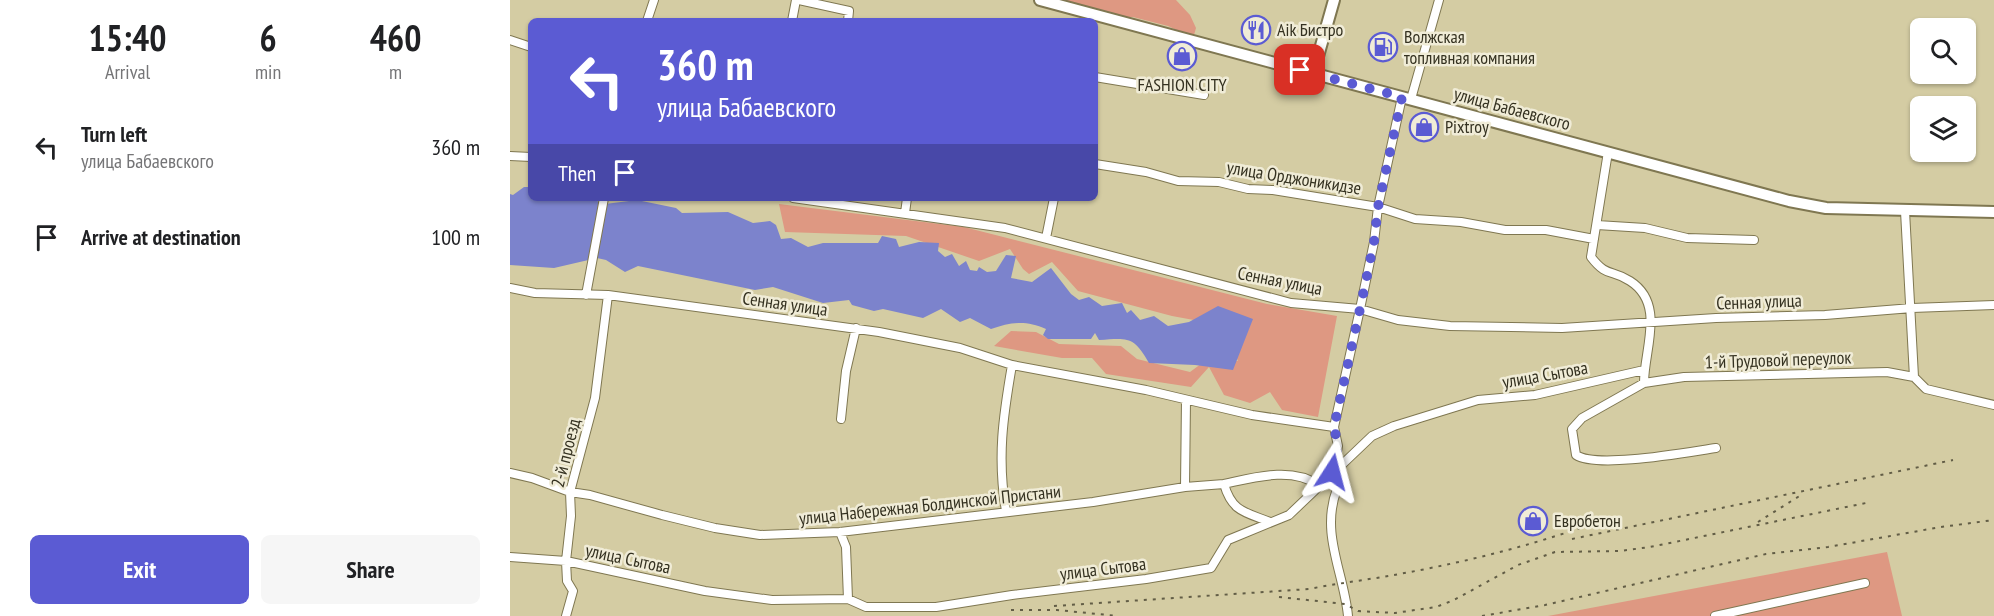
<!DOCTYPE html>
<html lang="en">
<head>
<meta charset="utf-8">
<style>
	:root { --surface:#fff; --page:#f6f6f6; --text:#202124; --muted:#757577; --accent:#5b5bd3 }
	body { margin:0; font-family:"PT Sans Narrow",sans-serif; background:var(--page); color:var(--text); height:100vh; display:flex; flex-direction:column; font-size:22px; white-space:nowrap }
	* { box-sizing:border-box; margin:0 }
	p { font-size:20px; color:var(--muted) }
	.icon { flex:none; width:33px; height:33px; fill:none; stroke:currentColor; stroke-width:2; stroke-linecap:round; stroke-linejoin:round }
	.map { position:relative; flex:1; overflow:hidden }
	.side { display:flex; flex-direction:column; background:var(--surface); width:510px }
	.side>* { flex:none }
	.top-card { position:absolute; left:18px; top:18px; width:570px; height:183px; border-radius:9px; box-shadow:0 2px 4px #0004; background:#5b5bd3; color:#fff; overflow:hidden }
	.fabs { position:absolute; left:1400px; top:18px; display:grid; gap:12px }
	.fabs a { display:grid; place-items:center; width:66px; height:66px; border-radius:9px; background:var(--surface); box-shadow:0 2px 4px #0004; font-size:30px }
	.pin { position:absolute; display:grid; place-items:center; width:51px; height:51px; color:#fff; margin:-26px; border-radius:12px; box-shadow:0 3px 9px #0006 }
	.me { position:absolute; width:66px; margin:-33px; rotate:9deg; stroke-linejoin:round; filter:drop-shadow(0 0 4px #0008) }
	.turn { display:flex; align-items:center; gap:21px; height:126px; padding:0 30px; font-size:27px }
	.turn .icon { width:78px; height:78px; stroke-width:2.5 }
	.turn b { display:block; font-size:42px; line-height:51px }
	.then { display:flex; align-items:center; height:57px; padding:0 30px; background:#0003; gap:12px; font-size:22px }
	.eta { display:flex; justify-content:space-evenly; align-items:center; height:102px; text-align:center }
	.eta b { font-size:36px; font-weight:600; line-height:42px }
	.primary-button { display:flex; gap:12px; margin-top:auto; padding:12px 30px }
	.primary-button a { flex:1; height:69px; border-radius:9px; background:var(--accent); color:#fff; font-size:24px; font-weight:600; line-height:69px; text-align:center }
	.primary-button a+a { background:var(--page); color:var(--text) }
	ul { padding:0; list-style:none }
	li { display:flex; align-items:center; gap:18px; height:90px; padding:0 30px }
	li div { flex:1 }
	li b { display:block; font-size:22px }
	li em { font-style:normal }
	main { display:flex; flex:1; min-height:0 }
	.map>svg:first-child { display:block }
	.green { fill:#de9882 }
	.water { fill:#7c83cc }
	.lines { fill:none; stroke-linecap:round; stroke-linejoin:round }
	.minor-casing { stroke:#7f7751; stroke-width:10 }
	.secondary-casing { stroke:#7f7751; stroke-width:14 }
	.minor { stroke:#fff; stroke-width:8 }
	.secondary { stroke:#fff; stroke-width:10 }
	.rail { stroke:#625d46; stroke-width:2; stroke-dasharray:3 6; stroke-linecap:butt }
	.route { stroke:#5b5bd3; stroke-width:10; stroke-dasharray:0 18 }
	.labels { text-anchor:middle; stroke-width:5; stroke-linejoin:round; paint-order:stroke }
	.poi-label { font-size:18px; fill:#343120; stroke:#f0ecd7; text-anchor:start }
	.street-label { font-size:18px; fill:#343120; stroke:#f0ecd7 }
</style>
</head>
<body>
<main>
<section class="side">
<div class="eta">
<div><b>15:40</b><p>Arrival</p></div>
<div><b>6</b><p>min</p></div>
<div><b>460</b><p>m</p></div>
</div>
<ul>
<li><svg class="icon" aria-label="left" viewBox="0 0 24 24"><path d="M17 20v-9H6M10 6l-5 5 5 5"/></svg><div><b>Turn left</b><p>улица Бабаевского</p></div><em>360 m</em></li>
<li><svg class="icon" aria-label="arrive" viewBox="0 0 24 24"><path d="M6 21V4h12l-3 4 3 4H6"/></svg><div><b>Arrive at destination</b></div><em>100 m</em></li>
</ul>
<div class="primary-button"><a>Exit</a><a>Share</a></div>
</section>
<div class="map">
<svg width="1484" height="616" viewBox="0 0 1484 616">
	<rect width="100%" height="100%" fill="#d4cca3"/>
	<path class="green" d="M 548,0 L 666,0 L 680,15 L 686,28 L 684,35 L 677,35 L 658,26 L 623,17 L 609,17 Z
		M 269,204 L 454,227 L 757,304 L 827,316 L 808,417 L 772,410 L 760,392 L 740,403 L 714,395 L 699,367 L 681,387 L 596,374 L 582,358 L 552,358 L 484,346 L 501,331 L 526,332 L 549,344 L 611,346 L 627,359 L 680,372 L 699,358 L 728,361 L 711,325 L 662,316 L 568,291 L 542,262 L 519,274 L 513,269 L 500,249 L 469,261 L 396,236 L 275,232 Z
		M 1377,552 L 1392,616 L 1038,616 Z"/>
	<path class="water" d="M 14,187 L 21,187 L 21,198 L 79,198 L 95,204 L 127,200 L 166,208 L 172,213 L 218,212 L 243,223 L 260,221 L 266,225 L 271,239 L 281,238 L 298,247 L 313,243 L 368,243 L 372,236 L 386,239 L 389,247 L 409,242 L 429,243 L 428,251 L 435,257 L 442,254 L 449,266 L 456,261 L 460,270 L 467,271 L 469,267 L 477,272 L 486,271 L 496,255 L 506,256 L 501,278 L 522,282 L 541,268 L 561,294 L 569,300 L 579,297 L 592,306 L 612,303 L 617,313 L 621,310 L 630,320 L 644,316 L 658,326 L 679,322 L 708,306 L 743,319 L 723,370 L 685,365 L 639,363 C 624,336 618,338 589,340 L 585,333 L 581,339 L 538,339 L 533,335 L 536,329 C 516,320 501,322 481,329 L 460,318 L 450,322 L 431,309 L 413,318 L 373,309 L 364,311 L 342,305 L 339,300 L 313,303 L 263,287 L 245,290 L 128,266 L 115,272 L 96,260 L 87,258 L 44,268 L 0,265 L 0,194 L 3,195 Z"/>
	<g class="lines">
		<g class="minor-casing">
			<path id="minor" d="M 289,0 L 339,11 L 338,21
				M 137,21 L 144,0
				M 282,21 L 286,0
				M 0,40 L 21,47
				M 585,77 L 694,95
				M 901,99 L 929,0
				M 1098,152 L 1081,257 C 1097,278 1102,269 1120,281 C 1156,304 1134,349 1134,383 L 1072,418 L 1062,429 L 1066,455 C 1087,469 1178,452 1206,448
				M 0,156 L 21,157
				M 585,164 L 636,172 L 668,181 L 709,182 L 738,189 L 763,190 L 868,207 L 905,219 L 951,222 L 995,230 L 1036,230 L 1084,239
				M 283,198 L 495,228 L 781,303 L 850,309 L 888,320 L 940,326 L 1052,328 L 1206,318 L 1315,315 L 1402,308 L 1484,305
				M 1395,211 L 1404,377
				M 395,213 L 397,198
				M 1087,225 L 1135,228 L 1177,238 L 1244,240
				M 536,238 L 544,198
				M 0,288 L 25,293 L 98,295 L 369,332 L 450,348 L 502,365 L 636,390 L 742,415 L 824,427
				M 76,295 L 94,198
				M 1404,377 L 1416,389 L 1484,405
				M 1134,383 L 1174,377 L 1377,372 L 1404,377
				M 331,419 L 336,371 L 346,328
				M 0,473 L 22,478 L 60,492 L 80,495 L 152,515 L 205,528 L 250,535 L 330,532 L 583,502 L 675,487 L 714,484 C 722,512 735,512 760,522
				M 714,484 C 742,478 782,466 808,485
				M 675,487 L 676,400
				M 496,511 C 487,458 493,417 502,365
				M 330,532 L 336,547 L 338,599
				M 0,557 L 56,561 L 195,591 L 262,600 L 338,599 L 356,607 L 426,607 L 502,595 L 636,579 L 701,568 L 718,540 L 779,515 L 862,436 L 884,426 L 968,400 L 1025,395 L 1134,370
				M 56,616 L 63,591 L 57,581 L 56,561 L 61,516 L 60,492 L 85,398 L 98,295
				M 838,616 C 834,573 810,533 827,489 L 822,477 L 828,446 L 824,427 L 850,309 L 864,242 L 868,207 L 892,97
				M 1205,616 L 1355,583"/>
		</g>
		<g class="secondary-casing">
			<path id="secondary" d="M 530,0 L 1279,201 L 1316,208 L 1484,212
				M 803,74 L 824,0"/>
		</g>
		<use href="#minor" class="minor"/>
		<use href="#secondary" class="secondary"/>
		<path class="rail" d="M 1248,522 L 1291,495
			M 1062,539 L 1443,460
			M 769,597 L 835,604 L 848,611 L 856,612
			M 544,606 L 799,589 C 824,584 848,581 872,577 C 938,566 1010,549 1073,527
			M 501,610 L 547,610 L 608,616
			M 848,611 L 885,613 L 926,607 L 944,600 L 1008,565 L 1045,552 L 1110,551 L 1140,547 L 1356,503
			M 972,616 L 1035,605 L 1256,554 L 1318,547 L 1431,527 L 1484,520"/>
	</g>
	<g class="lines">
		<path class="route" d="M 790,70 L 892,97 L 868,207 L 864,242 L 850,309 L 824,427 L 828,446 L 822,472"/>
	</g>
	<defs>
		<g id="restaurant-ring" transform="scale(1.5)"><circle r="9.5" fill="#f0ecd7" stroke="#5b5bd3" stroke-width="1.5"/><path d="M-5-6h1v4h1v-4h1v4h1v-4h1v5L-1.5 .5V6h-2V.5L-5-1ZM5-6V6H3V1.5H1.5Q1.5-4 5-6Z" fill="#5b5bd3"/></g>
		<g id="fuel-ring" transform="scale(1.5)"><circle r="9.5" fill="#f0ecd7" stroke="#5b5bd3" stroke-width="1.5"/><path d="M-5.5-6h7V0h2V4h1.3V-2.5L3-4.5l.8-.8L6-3V5H2.5V1h-1V6h-7ZM-4.2-4.7v3.2H.2V-4.7Z" fill="#5b5bd3"/></g>
		<g id="shop-ring" transform="scale(1.5)"><circle r="9.5" fill="#f0ecd7" stroke="#5b5bd3" stroke-width="1.5"/><path d="M-5-2.5h2.3a2.7 3.5 0 0 1 5.4 0H5L5.5 6h-11ZM-1.5-2.5h3a1.5 2.3 0 0 0-3 0Z" fill="#5b5bd3"/></g>
	</defs>
	<g fill-rule="evenodd">
		<use href="#restaurant-ring" x="746" y="30"/>
		<use href="#fuel-ring" x="873" y="47"/>
		<use href="#shop-ring" x="672" y="56"/>
		<use href="#shop-ring" x="914" y="127"/>
		<use href="#shop-ring" x="1023" y="521"/>
	</g>
	<g class="labels">
		<g class="poi-label">
			<text x="767" y="36">Aik Бистро</text>
			<text x="894" y="43">Волжская<tspan x="894" dy="21">топливная компания</tspan></text>
			<text x="672" y="91" text-anchor="middle">FASHION CITY</text>
			<text x="935" y="133">Pixtroy</text>
			<text x="1044" y="527">Евробетон</text>
		</g>
		<g class="street-label">
			<text transform="translate(1002 109) rotate(15)" y="6">улица Бабаевского</text>
			<text transform="translate(784 178) rotate(9)" y="6">улица Орджоникидзе</text>
			<text transform="translate(770 281) rotate(11)" y="6">Сенная улица</text>
			<text transform="translate(1249 302) rotate(-2)" y="6">Сенная улица</text>
			<text transform="translate(275 304) rotate(8)" y="6">Сенная улица</text>
			<text transform="translate(1268 360) rotate(-2)" y="6">1-й Трудовой переулок</text>
			<text transform="translate(1035 375) rotate(-10)" y="6">улица Сытова</text>
			<text transform="translate(56 453) rotate(-76)" y="6">2-й проезд</text>
			<text transform="translate(420 505) rotate(-6)" y="6">улица Набережная Болдинской Пристани</text>
			<text transform="translate(118 559) rotate(12)" y="6">улица Сытова</text>
			<text transform="translate(593 569) rotate(-7)" y="6">улица Сытова</text>
		</g>
	</g>
</svg>
<div class="fabs">
<a><svg class="icon" aria-label="search" viewBox="0 0 24 24"><circle cx="10" cy="10" r="6"/><path d="M15 15l6 6"/></svg></a>
<a><svg class="icon" aria-label="layers" viewBox="0 0 24 24"><path d="M12 4l9 5-9 5-9-5zM3 14l9 5 9-5"/></svg></a>
</div>
<div class="pin" style="left:790px;top:70px;background:#d93025"><svg class="icon" aria-label="arrive" viewBox="0 0 24 24"><path d="M6 21V4h12l-3 4 3 4H6"/></svg></div>
<svg class="me" style="left:822px;top:472px" viewBox="-20 -20 40 40"><path d="M0-17L14 15 0 8-14 15z" fill="#5b5bd3" stroke="#fff" stroke-width="4"/></svg>
<div class="top-card">
<div class="turn"><svg class="icon" aria-label="left" viewBox="0 0 24 24"><path d="M17 20v-9H6M10 6l-5 5 5 5"/></svg><div><b>360 m</b>улица Бабаевского</div></div>
<div class="then">Then<svg class="icon" aria-label="arrive" viewBox="0 0 24 24"><path d="M6 21V4h12l-3 4 3 4H6"/></svg></div>
</div>
</div>
</main>
</body>
</html>
